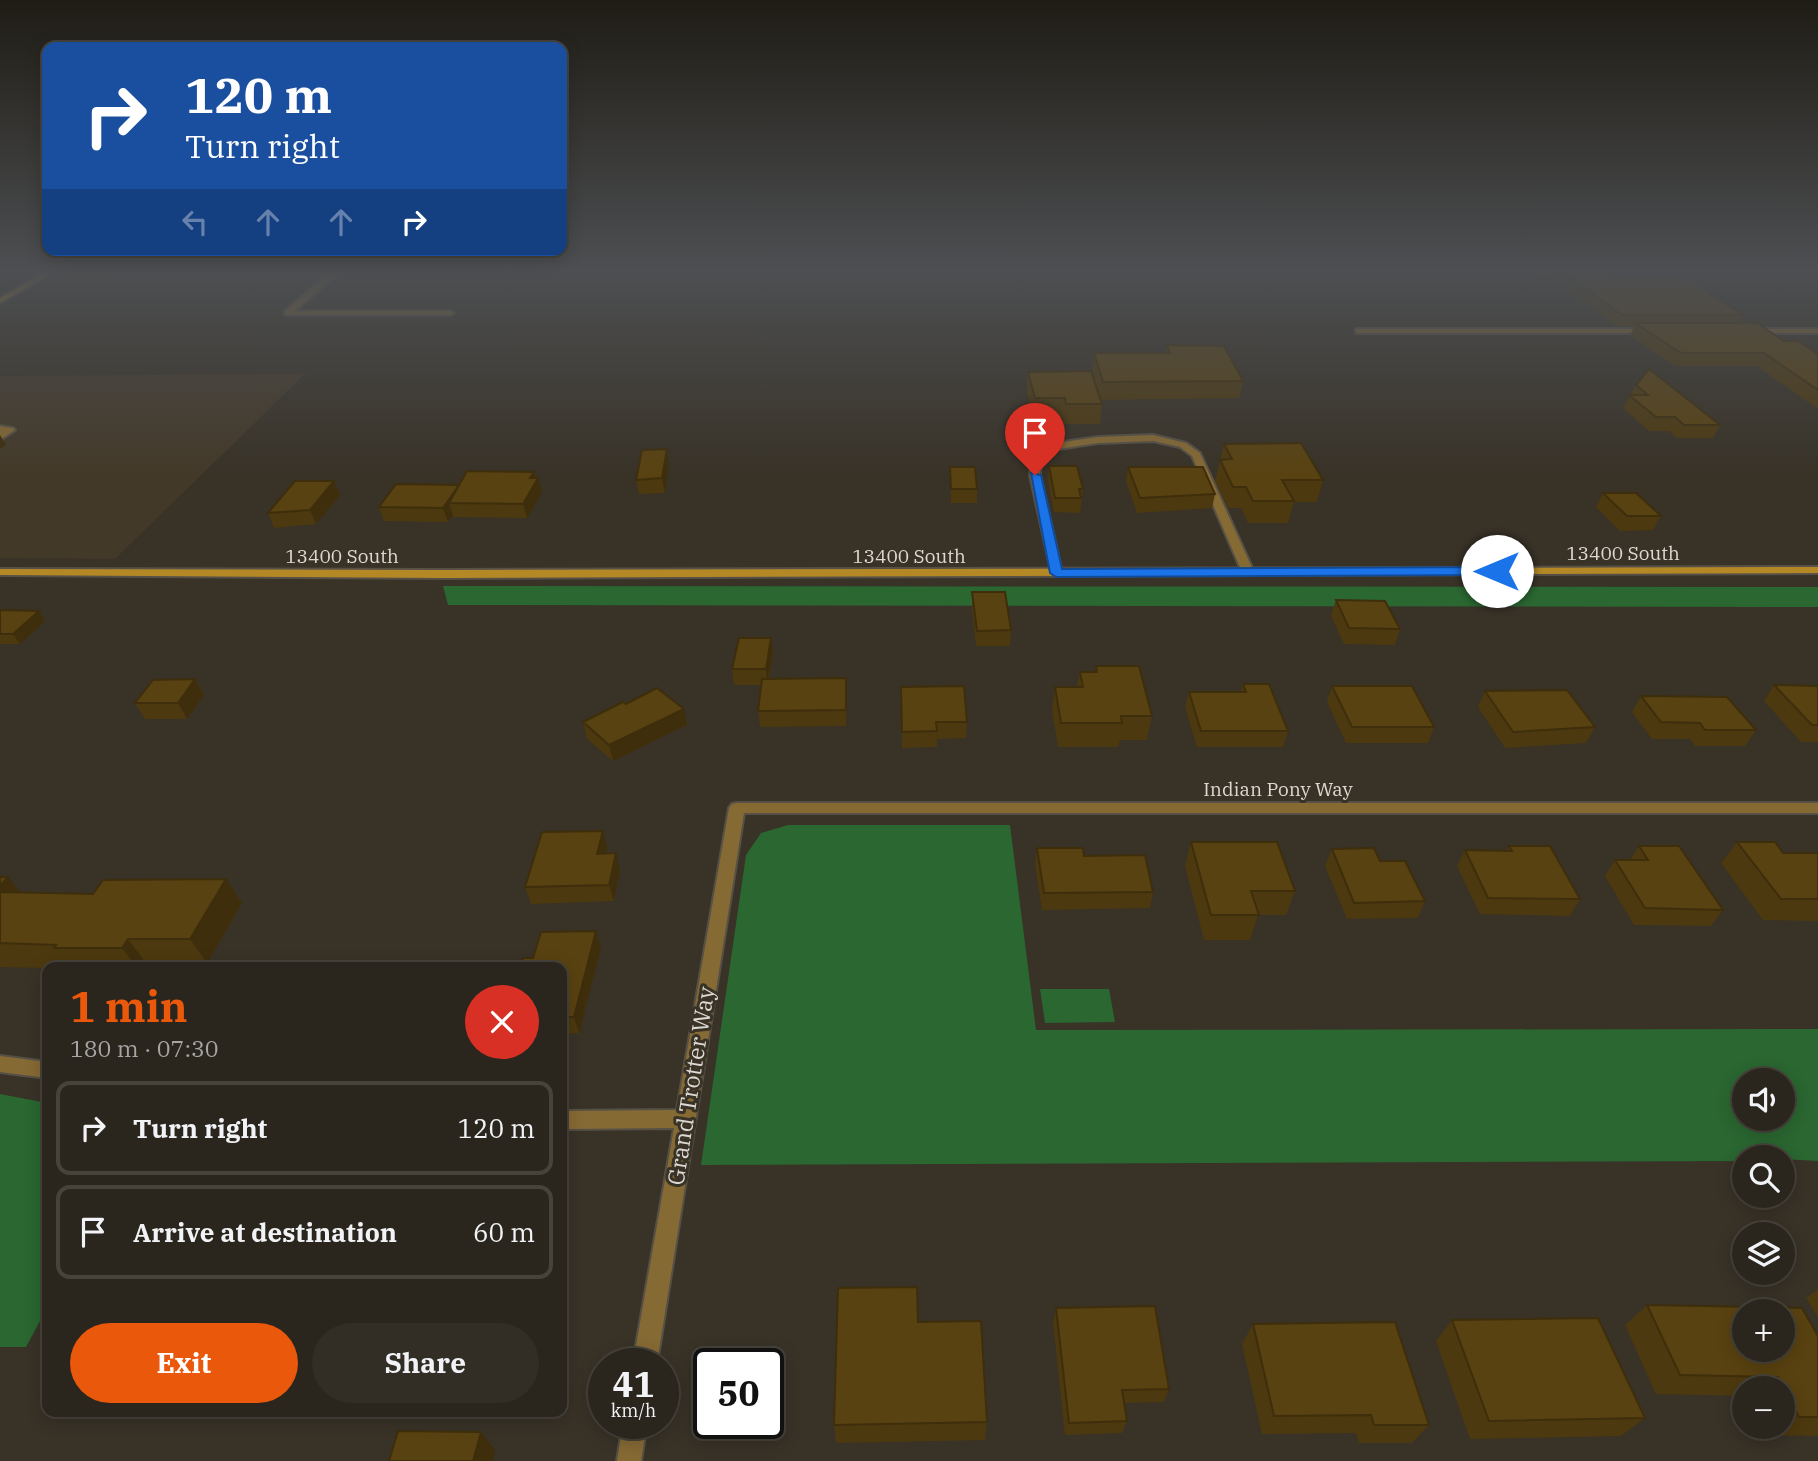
<!DOCTYPE html>
<html lang="en">
<head>
<meta charset="utf-8">
<style>
	:root { --surface:#2a261d; --page:#322e26; --text:#f1f3f6; --muted:#a5a5a4; --line:#46433b; --accent:#ea580c }
	body { margin:0; font-family:"IBM Plex Serif",serif; background:var(--page); color:var(--text); height:100vh; display:flex; flex-direction:column; font-size:26px; white-space:nowrap }
	* { box-sizing:border-box; margin:0 }
	p { font-size:23px; color:var(--muted) }
	.icon { flex:none; width:38px; height:38px; fill:none; stroke:currentColor; stroke-width:2; stroke-linecap:round; stroke-linejoin:round }
	.map { position:relative; flex:1; overflow:hidden }
	.side { position:absolute; left:42px; top:962px; width:525px; height:455px; display:flex; flex-direction:column; background:var(--surface); border-radius:14px; box-shadow:0 4px 18px #0003,0 0 0 2px var(--line) }
	.side>* { flex:none }
	.banner { position:absolute; left:42px; top:42px; width:525px; height:214px; border-radius:14px; box-shadow:0 4px 18px #0003,0 0 0 2px var(--line); background:#1a4fa0; color:#fff; overflow:hidden }
	.fabs { position:absolute; left:1732px; top:1068px; display:grid; gap:14px }
	.fabs a { display:grid; place-items:center; width:63px; height:63px; border-radius:50%; background:var(--surface); box-shadow:0 4px 18px #0003,0 0 0 2px var(--line); font-size:35px }
	.speed { position:absolute; left:588px; top:1348px; display:flex; gap:14px; font-size:35px; font-weight:700; text-align:center }
	.speed>* { display:grid; place-content:center; width:91px; height:91px; border-radius:50%; background:var(--surface); box-shadow:0 4px 18px #0003,0 0 0 2px var(--line); line-height:1 }
	.speed small { font-size:18px; font-weight:400 }
	.speed .limit { border:4px solid #111; border-radius:10px; background:#fff; color:#111 }
	.pin { position:absolute; display:grid; place-items:center; width:60px; height:60px; color:#fff; margin:-72px -30px; border-radius:50% 50% 50% 0; rotate:-45deg; box-shadow:0 0 7px #0007 }
	.pin .icon { rotate:45deg }
	.me { position:absolute; width:77px; margin:-38px; rotate:270deg; stroke-linejoin:round; filter:drop-shadow(0 0 5px #0008) }
	.turn { display:flex; align-items:center; gap:24px; height:147px; padding:0 28px; font-size:32px }
	.turn .icon { width:91px; height:91px; stroke-width:2.5 }
	.turn b { display:block; font-size:49px; line-height:60px }
	.lanes { display:flex; align-items:center; height:66px; padding:0 28px; background:#0003; justify-content:center; gap:35px; direction:ltr }
	.lanes .off { opacity:.35 }
	.round { display:grid; place-items:center; flex:none; width:74px; height:74px; border-radius:37px; background:var(--page) }
	.overview { display:flex; align-items:center; justify-content:space-between; height:119px; padding:0 28px }
	h1 { font-size:42px; font-weight:700; line-height:52px; color:var(--accent) }
	.primary-button { display:flex; gap:14px; margin-top:auto; padding:14px 28px }
	.primary-button a { flex:1; height:80px; border-radius:42px; background:var(--accent); color:#fff; font-size:28px; font-weight:700; line-height:80px; text-align:center }
	.primary-button a+a { background:var(--page); color:var(--text) }
	ul { padding:0; list-style:none }
	li { display:flex; align-items:center; gap:21px; height:94px; margin:0 14px 10px; padding:0 14px; border:4px solid var(--line); border-radius:14px }
	li div { flex:1 }
	li b { display:block; font-size:26px }
	li em { font-style:normal }
	.map>svg:first-child { display:block }
	.built { fill:#433929 }
	.green { fill:#2a6731; fill-rule:evenodd }
	.lines { fill:none; stroke-linecap:round; stroke-linejoin:round }
	.lane-casing { stroke:#565046; stroke-width:4 }
	.street-casing { stroke:#565046; stroke-width:4 }
	.secondary-casing { stroke:#565046; stroke-width:4 }
	.lane { fill:#866a34; fill-rule:evenodd }
	.street { fill:#866a34; fill-rule:evenodd }
	.secondary { fill:#b58826; fill-rule:evenodd }
	.wall { fill:#4d390f }
	.shaded-wall { fill:#3e2e0c }
	.building { fill:#594211; stroke:#3e2e0c; stroke-width:2; fill-rule:evenodd }
	.route { fill:#1a73e8; stroke:#114b97; stroke-width:2 }
	.labels { text-anchor:middle; stroke-width:6; stroke-linejoin:round; paint-order:stroke }
	.street-label { font-size:19px; fill:#ddd9d2; stroke:#383227 }
	.near-street-label { font-size:23px; fill:#ddd9d2; stroke:#383227 }
</style>
</head>
<body>
<div class="map">
<svg width="1818" height="1461" viewBox="0 0 1818 1461">
	<rect width="100%" height="100%" fill="#383227"/>
	<path class="built" d="M 305,374 L 115,559 L 0,558 L 0,376 Z"/>
	<path class="green" d="M 443,586 L 1818,587 L 1818,607 L 448,605 Z
		M 788,825 L 1010,825 L 1036,1030 L 1818,1029 L 1818,1161 L 1745,1157 L 1745,1161 L 701,1165 L 746,855 L 761,833 ZM 1745,1080 L 1783,1080 L 1783,1118 L 1745,1118 Z
		M 1040,989 L 1109,989 L 1115,1022 L 1045,1023 Z
		M 0,1094 L 47,1103 L 47,1308 L 26,1347 L 0,1347 Z"/>
	<g class="lines">
		<g class="lane-casing">
			<path id="lane" d="M 0,426 L 13,428 L 15,430 L 0,440 Z
				M 1153,435 L 1186,443 L 1200,453 L 1254,572 L 1252,574 L 1244,574 L 1242,572 L 1192,456 L 1180,447 L 1153,441 L 1098,443 L 1052,450 L 1041,459 L 1040,475 L 1062,573 L 1056,576 L 1052,575 L 1030,475 L 1032,456 L 1049,444 L 1098,437 Z"/>
		</g>
		<g class="street-casing">
			<path id="street" d="M 337,270 L 338,274 L 295,311 L 450,311 L 454,313 L 450,315 L 285,315 L 285,311 L 328,274 L 49,276 L 45,274 L 49,272 Z
				M 1356,329 L 1651,329 L 1655,331 L 1651,333 L 1356,333 Z
				M 1749,329 L 1818,329 L 1818,333 L 1749,333 Z
				M 737,803 L 1818,803 L 1818,813 L 744,813 L 657,1363 L 633,1363 L 674,1128 L 562,1129 L 562,1111 L 677,1110 L 729,808 L 732,804 Z
				M 0,1056 L 47,1062 L 47,1078 L 0,1072 Z
				M 623,1423 L 647,1423 L 641,1461 L 617,1461 Z"/>
		</g>
		<g class="secondary-casing">
			<path id="secondary" d="M 49,270 L 58,270 L 0,303 L 0,298 Z
				M 1818,567 L 1818,573 L 445,578 L 0,575 L 0,569 L 445,570 Z"/>
		</g>
		<use href="#lane" class="lane"/>
		<use href="#street" class="street"/>
		<use href="#secondary" class="secondary"/>
	</g>
	<path class="wall" d="M 1529,270 L 1606,270 L 1616,277 L 1743,315 L 1738,323 L 1818,354 L 1818,409 L 1757,366 L 1675,366 L 1630,336 L 1634,326 L 1617,326 L 1550,277 L 1537,277 Z
		M 1167,345 L 1243,381 L 1239,398 L 1100,400 L 1092,369 L 1094,353 L 1166,353 Z
		M 1028,372 L 1102,404 L 1100,424 L 1064,424 L 1063,418 L 1033,418 L 1027,391 Z
		M 1636,385 L 1720,425 L 1713,438 L 1677,438 L 1669,431 L 1649,431 L 1623,408 Z
		M 1224,444 L 1323,480 L 1317,502 L 1294,502 L 1288,523 L 1248,523 L 1241,508 L 1228,508 L 1215,481 Z
		M 667,449 L 669,463 L 665,493 L 639,494 L 636,480 Z
		M 1049,466 L 1083,489 L 1080,513 L 1054,512 L 1048,480 Z
		M 950,467 L 977,489 L 977,503 L 951,503 Z
		M 1128,467 L 1215,494 L 1212,508 L 1137,513 L 1126,481 Z
		M 534,472 L 542,492 L 527,518 L 453,517 L 453,515 L 448,522 L 384,521 L 379,507 Z
		M 334,481 L 340,495 L 316,524 L 274,528 L 268,513 Z
		M 1603,493 L 1661,516 L 1653,530 L 1620,531 L 1596,507 Z
		M 972,592 L 1011,630 L 1010,646 L 976,646 L 972,608 Z
		M 1336,600 L 1400,629 L 1395,645 L 1344,644 L 1331,616 Z
		M 0,610 L 39,611 L 45,621 L 20,644 L 0,644 Z
		M 771,638 L 773,654 L 769,679 L 847,693 L 846,726 L 760,727 L 758,711 L 761,685 L 734,685 L 732,669 Z
		M 1096,666 L 1152,716 L 1147,740 L 1120,740 L 1118,747 L 1058,747 L 1052,711 L 1055,687 L 1077,687 L 1080,672 L 1095,672 Z
		M 195,679 L 204,695 L 187,719 L 145,719 L 135,703 Z
		M 1243,684 L 1288,731 L 1283,747 L 1197,747 L 1185,707 L 1189,692 L 1241,692 Z
		M 1774,685 L 1818,686 L 1818,742 L 1801,742 L 1764,701 Z
		M 1332,686 L 1434,727 L 1428,743 L 1346,743 L 1327,702 Z
		M 901,687 L 967,722 L 966,738 L 937,739 L 937,747 L 902,748 Z
		M 1485,691 L 1595,727 L 1586,743 L 1505,748 L 1478,707 Z
		M 1641,696 L 1756,730 L 1745,746 L 1695,746 L 1690,739 L 1652,739 L 1632,712 Z
		M 626,704 L 687,725 L 613,761 L 587,739 L 583,722 Z
		M 1191,842 L 1295,891 L 1286,915 L 1258,915 L 1250,940 L 1204,940 L 1185,866 Z
		M 1737,842 L 1783,853 L 1818,853 L 1818,921 L 1763,920 L 1721,863 Z
		M 1509,846 L 1580,899 L 1570,916 L 1480,914 L 1457,866 L 1465,850 L 1507,851 Z
		M 1639,846 L 1723,910 L 1711,926 L 1634,925 L 1605,876 L 1615,860 L 1630,860 Z
		M 607,847 L 605,854 L 620,870 L 614,901 L 531,904 L 525,887 Z
		M 1037,848 L 1084,856 L 1153,892 L 1150,908 L 1042,910 L 1035,864 Z
		M 1332,849 L 1380,861 L 1425,901 L 1418,918 L 1347,919 L 1325,866 Z
		M 0,877 L 20,893 L 93,894 L 226,879 L 242,903 L 207,963 L 146,963 L 143,968 L 47,968 L 0,967 Z
		M 601,948 L 579,1033 L 562,1034 L 562,968 L 533,958 Z
		M 1818,1289 L 1818,1317 L 1806,1298 Z
		M 1647,1305 L 1818,1336 L 1818,1436 L 1770,1435 L 1766,1426 L 1783,1426 L 1783,1388 L 1745,1388 L 1745,1396 L 1656,1394 L 1625,1325 Z
		M 1056,1308 L 1169,1389 L 1164,1402 L 1124,1403 L 1127,1421 L 1122,1433 L 1065,1435 L 1053,1322 Z
		M 1452,1320 L 1645,1418 L 1621,1436 L 1470,1439 L 1436,1341 Z
		M 918,1322 L 987,1422 L 985,1440 L 836,1443 L 834,1425 Z
		M 1253,1324 L 1429,1425 L 1412,1443 L 1359,1443 L 1356,1433 L 1262,1434 L 1242,1344 Z"/>
	<path class="shaded-wall" d="M 0,435 L 6,445 L 0,449 Z
		M 667,449 L 669,463 L 665,493 L 662,478 Z
		M 534,472 L 536,481 L 538,478 L 542,492 L 527,518 L 523,504 L 530,478 Z
		M 334,481 L 340,495 L 316,524 L 310,510 Z
		M 459,485 L 449,503 L 453,515 L 448,522 L 443,508 Z
		M 39,611 L 45,621 L 20,644 L 13,634 Z
		M 771,638 L 773,654 L 767,685 L 766,669 Z
		M 846,678 L 847,693 L 846,726 Z
		M 195,679 L 204,695 L 187,719 L 178,703 Z
		M 684,709 L 687,725 L 613,761 L 609,745 Z
		M 603,831 L 607,847 L 602,871 L 597,854 Z
		M 616,853 L 620,870 L 614,901 L 609,885 Z
		M 8,877 L 28,901 L 0,898 L 0,886 Z
		M 226,879 L 242,903 L 207,963 L 190,939 Z
		M 596,931 L 601,948 L 579,1033 L 574,1017 Z
		M 128,939 L 146,963 L 143,968 L 137,968 L 122,948 Z
		M 481,1432 L 495,1450 L 493,1461 L 473,1461 Z"/>
	<path class="building" d="M 1560,270 L 1606,270 L 1616,277 L 1685,277 L 1743,315 L 1622,315 Z
		M 1635,323 L 1757,323 L 1784,341 L 1798,341 L 1818,354 L 1818,390 L 1764,353 L 1681,353 Z
		M 1167,345 L 1224,346 L 1243,381 L 1103,382 L 1094,353 L 1170,353 Z
		M 1649,369 L 1720,425 L 1684,425 L 1675,417 L 1656,417 L 1629,395 L 1648,395 L 1636,385 Z
		M 1091,371 L 1102,404 L 1066,404 L 1065,398 L 1035,398 L 1028,372 Z
		M 1301,443 L 1323,480 L 1282,480 L 1294,501 L 1253,501 L 1246,487 L 1233,487 L 1220,460 L 1232,459 L 1224,444 Z
		M 667,449 L 662,478 L 636,480 L 642,450 Z
		M 1049,466 L 1077,466 L 1083,489 L 1079,489 L 1081,498 L 1055,498 Z
		M 950,467 L 975,467 L 977,489 L 951,489 Z
		M 1128,467 L 1203,467 L 1215,494 L 1140,498 Z
		M 467,471 L 534,472 L 530,478 L 538,478 L 523,504 L 449,503 Z
		M 295,481 L 334,481 L 310,510 L 268,513 Z
		M 396,484 L 459,485 L 443,508 L 379,507 Z
		M 1603,493 L 1636,493 L 1661,516 L 1627,516 Z
		M 972,592 L 1005,592 L 1011,630 L 977,631 Z
		M 1336,600 L 1385,601 L 1400,629 L 1349,628 Z
		M 0,610 L 39,611 L 13,634 L 0,634 Z
		M 739,638 L 771,638 L 766,669 L 732,669 Z
		M 1096,666 L 1139,666 L 1152,716 L 1121,716 L 1122,723 L 1061,723 L 1055,687 L 1083,687 L 1080,672 L 1097,672 Z
		M 846,678 L 846,710 L 758,711 L 762,679 Z
		M 195,679 L 178,703 L 135,703 L 153,680 Z
		M 1243,684 L 1269,684 L 1288,731 L 1201,731 L 1189,692 L 1246,692 Z
		M 1774,685 L 1818,686 L 1818,725 L 1812,725 Z
		M 964,686 L 967,722 L 936,722 L 937,731 L 902,732 L 901,687 Z
		M 1332,686 L 1412,686 L 1434,727 L 1352,727 Z
		M 657,688 L 684,709 L 609,745 L 583,722 L 623,702 L 626,704 Z
		M 1567,690 L 1595,727 L 1513,732 L 1485,691 Z
		M 1641,696 L 1727,697 L 1756,730 L 1705,730 L 1700,723 L 1661,722 Z
		M 603,831 L 597,854 L 616,853 L 609,885 L 525,887 L 542,832 Z
		M 1191,842 L 1277,842 L 1295,891 L 1251,891 L 1259,915 L 1211,915 Z
		M 1737,842 L 1775,842 L 1783,853 L 1818,853 L 1818,899 L 1781,899 Z
		M 1509,846 L 1550,846 L 1580,899 L 1488,898 L 1465,850 L 1512,851 Z
		M 1639,846 L 1679,846 L 1723,910 L 1645,908 L 1615,860 L 1648,860 Z
		M 1037,848 L 1083,848 L 1084,856 L 1145,855 L 1153,892 L 1044,893 Z
		M 1374,848 L 1380,861 L 1405,861 L 1425,901 L 1354,903 L 1332,849 Z
		M 0,877 L 8,877 L 0,886 Z
		M 226,879 L 190,939 L 128,939 L 122,948 L 54,948 L 56,945 L 0,943 L 0,892 L 93,894 L 103,880 Z
		M 596,931 L 574,1017 L 562,1017 L 562,968 L 520,968 L 523,958 L 533,958 L 541,932 Z
		M 917,1287 L 918,1322 L 981,1321 L 987,1422 L 834,1425 L 838,1288 Z
		M 1647,1305 L 1802,1308 L 1818,1336 L 1818,1417 L 1799,1417 L 1778,1377 L 1680,1375 ZM 1745,1311 L 1783,1311 L 1783,1349 L 1745,1349 Z
		M 1155,1306 L 1169,1389 L 1122,1390 L 1127,1421 L 1069,1423 L 1056,1308 Z
		M 1598,1318 L 1645,1418 L 1489,1421 L 1452,1320 Z
		M 1395,1322 L 1429,1425 L 1374,1425 L 1371,1415 L 1274,1416 L 1253,1324 Z
		M 398,1431 L 481,1432 L 473,1461 L 389,1461 Z"/>
	<linearGradient id="sky" x2="0" y2="1"><stop stop-color="#1f1c15"/><stop offset="0.57" stop-color="#4d4f52"/><stop offset="1" stop-color="#4d4f52" stop-opacity="0"/></linearGradient>
	<rect width="1818" height="475" fill="url(#sky)"/>
	<path class="route" d="M 1031,473 L 1041,475 L 1062,569 L 1497,567 L 1504,571 L 1497,575 L 1056,577 L 1050,573 Z"/>
	<g class="labels">
		<g class="street-label">
			<text x="1623" y="560">13400 South</text>
			<text x="342" y="563">13400 South</text>
			<text x="909" y="563">13400 South</text>
			<text x="1278" y="796">Indian Pony Way</text>
		</g>
		<g class="near-street-label">
			<text transform="translate(691 1086) rotate(-81)" y="8">Grand Trotter Way</text>
		</g>
	</g>
</svg>
<div class="fabs">
<a><svg class="icon" aria-label="sound" viewBox="0 0 24 24"><path d="M4 9h4l5-4v14l-5-4H4zM17 9q2 3 0 6"/></svg></a>
<a><svg class="icon" aria-label="search" viewBox="0 0 24 24"><circle cx="10" cy="10" r="6"/><path d="M15 15l6 6"/></svg></a>
<a><svg class="icon" aria-label="layers" viewBox="0 0 24 24"><path d="M12 4l9 5-9 5-9-5zM3 14l9 5 9-5"/></svg></a>
<a>+</a>
<a>−</a>
</div>
<div class="speed"><div>41<small>km/h</small></div><div class="limit">50</div></div>
<div class="pin" style="left:1035px;top:475px;background:#d93025"><svg class="icon" aria-label="arrive" viewBox="0 0 24 24"><path d="M6 21V4h12l-3 4 3 4H6"/></svg></div>
<svg class="me" style="left:1497px;top:571px" viewBox="-20 -20 40 40"><circle r="19" fill="#fff"/><path d="M0-13L10 11 0 6-10 11z" fill="#1a73e8"/></svg>
<div class="banner">
<div class="turn"><svg class="icon" aria-label="right" viewBox="0 0 24 24"><path d="M7 20v-9h11M14 6l5 5-5 5"/></svg><div><b>120 m</b>Turn right</div></div>
<div class="lanes"><svg class="icon off" aria-label="left" viewBox="0 0 24 24"><path d="M17 20v-9H6M10 6l-5 5 5 5"/></svg><svg class="icon off" aria-label="ahead" viewBox="0 0 24 24"><path d="M12 20V5M6 11l6-6 6 6"/></svg><svg class="icon off" aria-label="ahead" viewBox="0 0 24 24"><path d="M12 20V5M6 11l6-6 6 6"/></svg><svg class="icon" aria-label="right" viewBox="0 0 24 24"><path d="M7 20v-9h11M14 6l5 5-5 5"/></svg></div>
</div>
<section class="side">
<div class="overview"><div><h1>1 min</h1><p>180 m · 07:30</p></div><a class="round" style="background:#d93025;color:#fff"><svg class="icon" aria-label="close" viewBox="0 0 24 24"><path d="M6 6l12 12M18 6L6 18"/></svg></a></div>
<ul>
<li><svg class="icon" aria-label="right" viewBox="0 0 24 24"><path d="M7 20v-9h11M14 6l5 5-5 5"/></svg><div><b>Turn right</b></div><em>120 m</em></li>
<li><svg class="icon" aria-label="arrive" viewBox="0 0 24 24"><path d="M6 21V4h12l-3 4 3 4H6"/></svg><div><b>Arrive at destination</b></div><em>60 m</em></li>
</ul>
<div class="primary-button"><a>Exit</a><a>Share</a></div>
</section>
</div>
</body>
</html>
